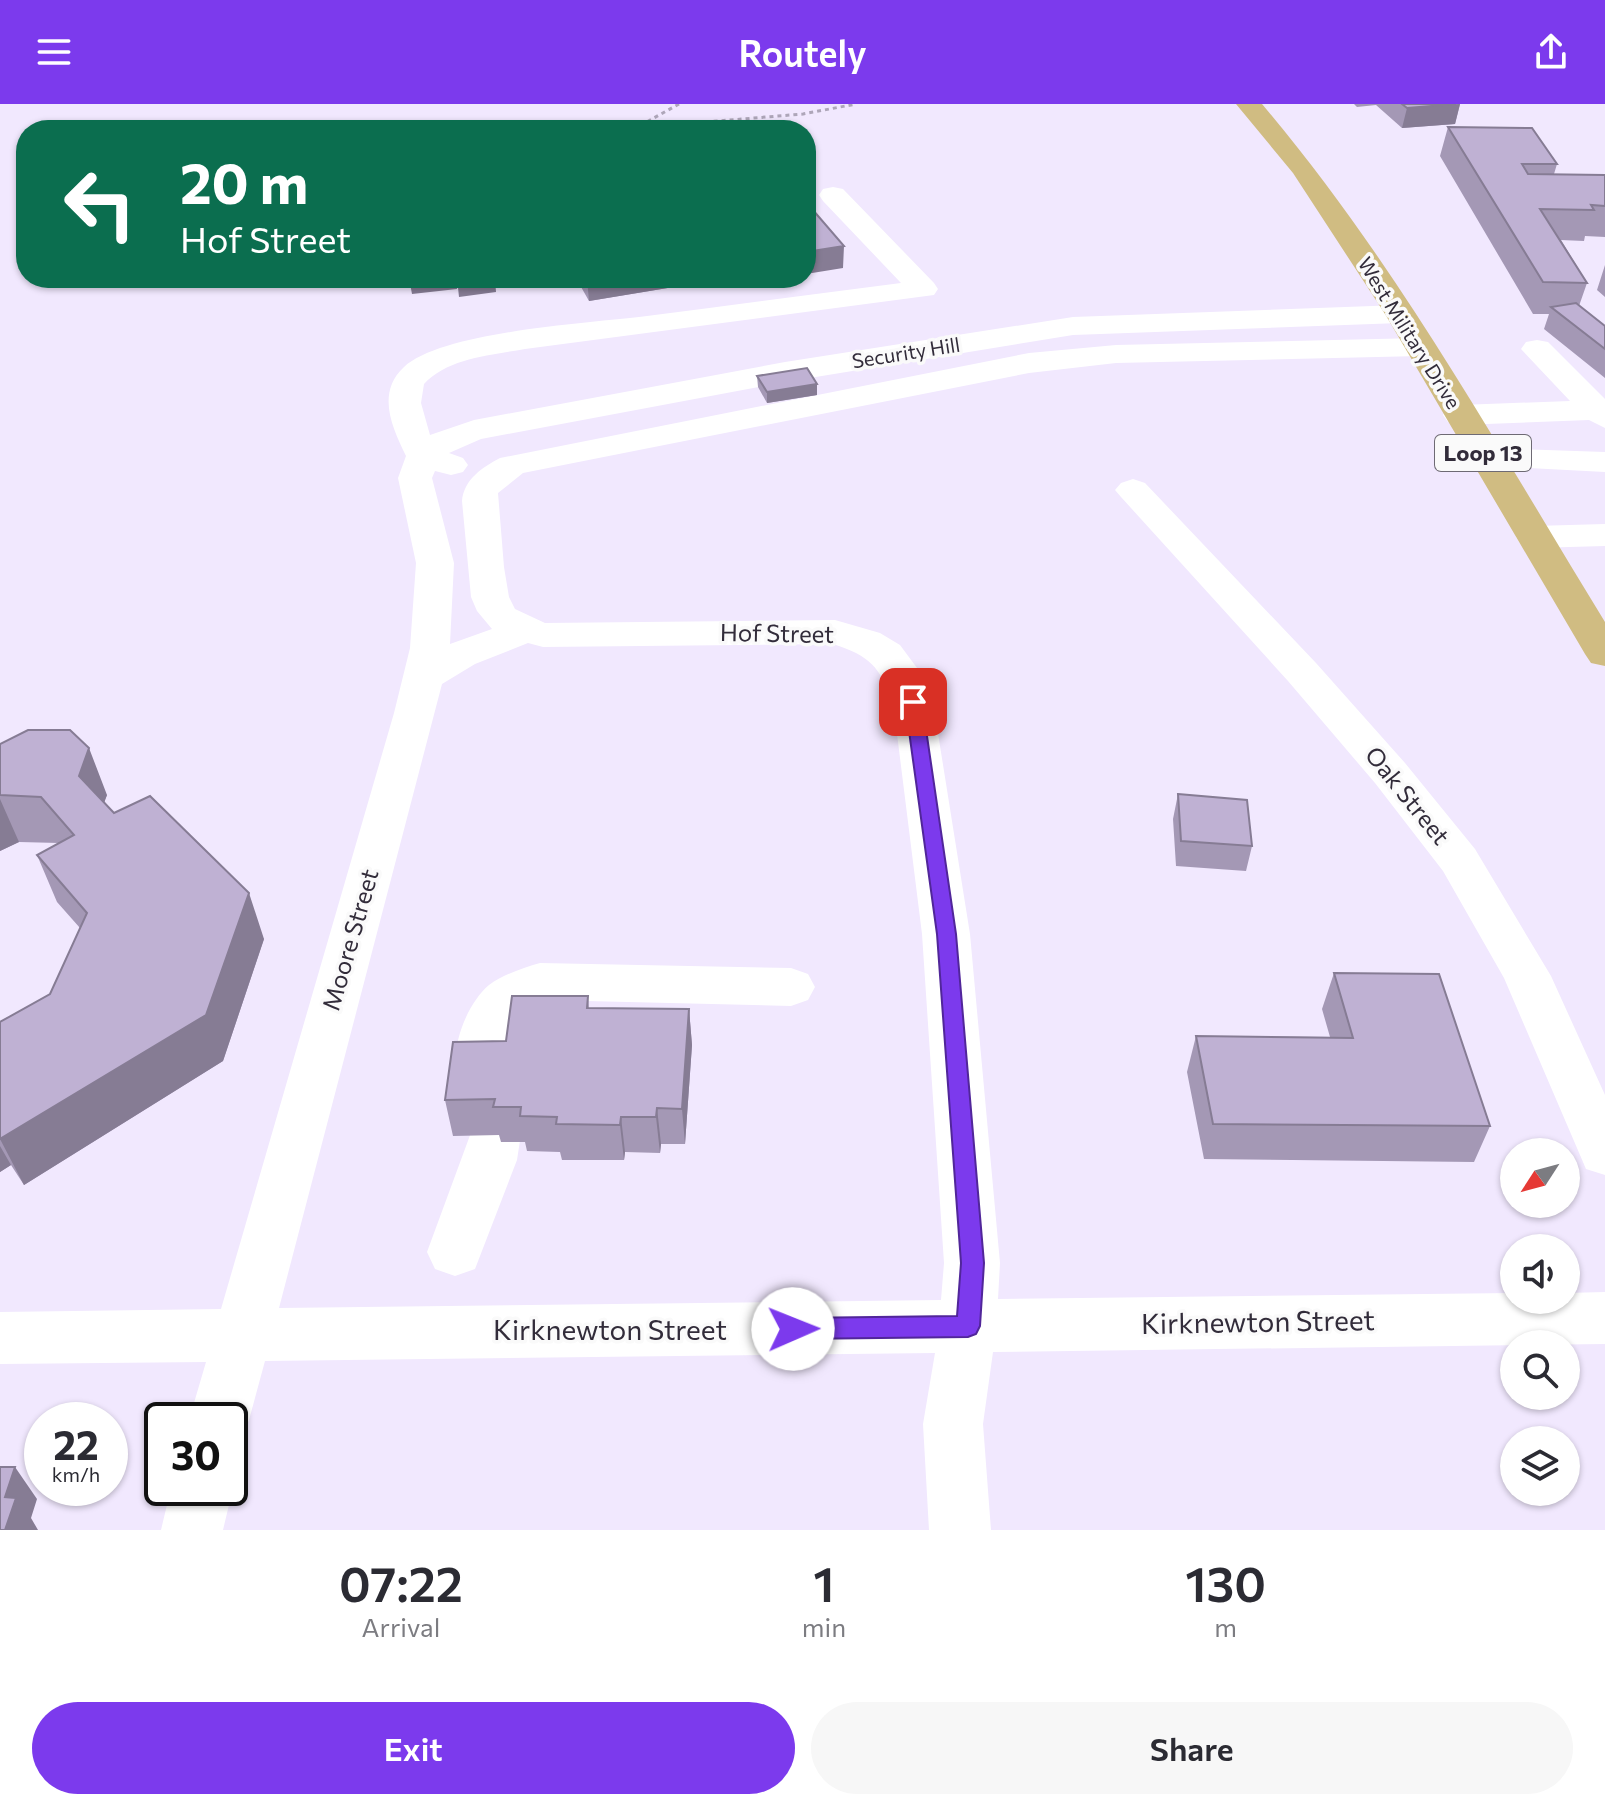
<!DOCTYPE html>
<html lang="en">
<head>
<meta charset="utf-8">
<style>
	:root { --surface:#fff; --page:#f7f7f7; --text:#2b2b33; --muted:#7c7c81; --accent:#7c3aed }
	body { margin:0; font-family:Commissioner,sans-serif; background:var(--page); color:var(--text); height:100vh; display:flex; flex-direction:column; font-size:30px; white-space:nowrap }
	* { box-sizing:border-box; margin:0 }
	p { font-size:26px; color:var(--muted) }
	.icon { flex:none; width:44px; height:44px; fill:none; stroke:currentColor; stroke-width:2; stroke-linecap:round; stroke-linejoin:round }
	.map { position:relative; height:1426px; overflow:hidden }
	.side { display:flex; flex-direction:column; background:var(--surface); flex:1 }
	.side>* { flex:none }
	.top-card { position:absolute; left:16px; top:16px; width:800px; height:168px; border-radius:32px; box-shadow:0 2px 6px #0004; background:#0b6e4f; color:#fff; overflow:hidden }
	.needle { width:52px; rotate:234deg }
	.fabs { position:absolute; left:1500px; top:1034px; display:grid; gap:16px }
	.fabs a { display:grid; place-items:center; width:80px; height:80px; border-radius:50%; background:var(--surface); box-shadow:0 2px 6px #0004; font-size:40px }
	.speed { position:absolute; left:24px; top:1298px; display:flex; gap:16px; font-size:40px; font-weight:700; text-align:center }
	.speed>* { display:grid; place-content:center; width:104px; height:104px; border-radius:50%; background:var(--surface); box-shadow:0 2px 6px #0004; line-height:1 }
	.speed small { font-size:20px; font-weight:400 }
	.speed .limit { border:4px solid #111; border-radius:12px; background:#fff; color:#111 }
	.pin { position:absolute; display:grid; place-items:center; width:68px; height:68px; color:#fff; margin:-34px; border-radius:16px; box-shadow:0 4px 12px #0006 }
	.me { position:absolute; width:88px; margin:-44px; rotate:89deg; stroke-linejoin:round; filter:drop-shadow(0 0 6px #0008) }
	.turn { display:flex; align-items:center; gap:28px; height:168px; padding:0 32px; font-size:36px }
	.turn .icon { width:104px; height:104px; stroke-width:2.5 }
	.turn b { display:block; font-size:56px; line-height:68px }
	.eta { display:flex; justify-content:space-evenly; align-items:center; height:136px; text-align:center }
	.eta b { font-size:48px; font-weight:600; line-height:56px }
	.primary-button { display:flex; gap:16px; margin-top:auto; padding:16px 32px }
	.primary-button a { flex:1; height:92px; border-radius:48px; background:var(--accent); color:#fff; font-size:32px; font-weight:600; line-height:92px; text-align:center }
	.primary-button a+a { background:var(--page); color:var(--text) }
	header { display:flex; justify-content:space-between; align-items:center; height:104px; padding:0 32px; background:var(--accent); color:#fff; font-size:36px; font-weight:600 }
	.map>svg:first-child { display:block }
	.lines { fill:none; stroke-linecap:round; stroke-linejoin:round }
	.path { stroke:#aea6b9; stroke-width:3; stroke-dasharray:4 4; stroke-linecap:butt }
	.minor { fill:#fff; fill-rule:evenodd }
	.major { fill:#d0bc82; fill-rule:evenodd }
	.wall { fill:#a498b5 }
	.shaded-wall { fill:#867c94 }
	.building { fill:#bfb1d3; stroke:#867c94; stroke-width:2 }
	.route { fill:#7c3aed; stroke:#51269a; stroke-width:2 }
	.labels { text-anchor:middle; stroke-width:7; stroke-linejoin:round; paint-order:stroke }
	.far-street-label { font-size:20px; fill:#322c3a; stroke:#fafafa }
	.shield { fill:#fafafa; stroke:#6e6a74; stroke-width:2 }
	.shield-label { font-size:22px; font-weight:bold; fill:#322c3a }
	.street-label { font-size:24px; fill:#322c3a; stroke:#fafafa }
	.near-street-label { font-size:28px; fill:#322c3a; stroke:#fafafa }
</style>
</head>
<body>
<header><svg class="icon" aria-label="menu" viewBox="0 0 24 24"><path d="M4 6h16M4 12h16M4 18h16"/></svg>Routely<svg class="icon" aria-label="share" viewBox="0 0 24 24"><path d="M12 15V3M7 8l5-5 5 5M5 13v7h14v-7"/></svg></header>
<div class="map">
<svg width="1605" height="1426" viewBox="0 0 1605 1426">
	<rect width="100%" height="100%" fill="#f1e8fe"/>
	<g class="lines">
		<path class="path" d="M 679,0 L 643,20 L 669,21 L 803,10 L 856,0"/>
		<path class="minor" d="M 833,83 L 843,85 L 934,179 L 938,185 L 934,191 L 525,245 C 492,251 448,254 424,280 L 421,299 L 430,331 L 474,316 L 785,258 L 1073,213 L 1400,201 L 1411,204 L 1415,210 L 1411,216 L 1400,219 L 1073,231 L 785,278 L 481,335 L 449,349 L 463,354 L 468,361 L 463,368 L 451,371 L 435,367 L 432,374 L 454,459 L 450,540 L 492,525 L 477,507 L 471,493 L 462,397 C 464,375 483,363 500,354 L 1029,249 L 1116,241 L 1420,234 L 1431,236 L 1436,243 L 1431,250 L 1420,252 L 1116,259 L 1029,269 L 523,369 L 498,389 L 504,463 L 509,493 L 515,505 L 545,519 L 835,516 L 880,529 L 900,541 L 920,568 L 933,598 L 970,830 L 1000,1159 L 998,1195 L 1514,1189 L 1514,1196 L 1566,1196 L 1566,1189 L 1605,1188 L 1605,1240 L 993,1248 L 983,1320 L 991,1426 L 929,1426 L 923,1320 L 935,1249 L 265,1257 L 249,1316 L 240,1336 L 230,1340 L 230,1316 L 189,1316 L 206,1258 L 0,1260 L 0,1208 L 221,1205 L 394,609 L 410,544 L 416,459 L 398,374 L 406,352 C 392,323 376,289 404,263 C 443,227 591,219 647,212 C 731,201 816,190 901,179 L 823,97 L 819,91 L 823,85 ZM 528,539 L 543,543 L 833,540 C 870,552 879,562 893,598 L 922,830 L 944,1159 L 941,1196 L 279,1204 L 442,580 L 475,560 Z
			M 1537,236 L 1548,238 L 1605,295 L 1605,324 L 1589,316 L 1460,321 L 1448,318 L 1443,311 L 1448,304 L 1460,301 L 1570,297 L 1521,245 L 1526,238 Z
			M 1486,344 L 1605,348 L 1605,368 L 1474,361 L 1469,354 L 1474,347 Z
			M 1133,375 L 1145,379 L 1316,559 L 1405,659 L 1475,745 L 1551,872 L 1605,991 L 1605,1071 L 1586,1065 L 1504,874 L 1443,767 L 1375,679 L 1288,577 L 1121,393 L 1115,386 L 1121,379 Z
			M 1605,420 L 1605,442 L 1534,444 L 1521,441 L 1516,433 L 1521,425 L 1534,422 Z
			M 540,859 L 791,864 L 808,870 L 815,883 L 808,896 L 791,902 L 544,896 C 497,917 516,951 497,988 L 479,994 L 461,988 C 445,958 463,903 489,881 C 504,870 523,864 540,859 Z
			M 495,1008 L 514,1015 L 521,1030 L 517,1056 L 475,1165 L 455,1172 L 435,1165 L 427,1148 L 476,1015 Z
			M 230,1377 L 233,1384 L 223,1426 L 161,1426 L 171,1384 L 230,1384 Z"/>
		<path class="major" d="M 1236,0 L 1262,0 C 1396,158 1497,342 1605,518 L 1605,562 L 1591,559 L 1585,550 L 1385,210 L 1293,69 Z"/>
	</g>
	<path class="wall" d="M 1354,0 L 1460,0 L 1455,20 L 1402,24 L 1376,1 L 1357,3 Z
		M 1448,23 L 1557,60 L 1554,70 L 1605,71 L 1605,133 L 1585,132 L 1584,137 L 1561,136 L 1587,179 L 1579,202 L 1605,222 L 1605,274 L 1544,225 L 1549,210 L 1533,210 L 1440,52 Z
		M 1605,161 L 1605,193 L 1597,186 Z
		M 576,174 L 728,174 L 589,197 Z
		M 757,272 L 817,291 L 767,299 L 758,283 Z
		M 0,640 L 107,691 L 104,698 L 114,709 L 264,835 L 223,957 L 24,1081 L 11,1061 L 0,1068 L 0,918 L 50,890 L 80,824 L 57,798 L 37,751 L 59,739 L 19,738 L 0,747 Z
		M 1178,690 L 1252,742 L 1246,767 L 1176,762 L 1173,715 Z
		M 1334,869 L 1490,1022 L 1474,1058 L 1204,1055 L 1187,968 L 1196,932 L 1330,933 L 1322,905 Z
		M 588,892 L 589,904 L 689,905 L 692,941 L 685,1040 L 661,1040 L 660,1049 L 625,1048 L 624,1056 L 562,1056 L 560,1048 L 527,1047 L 525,1038 L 501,1038 L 499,1031 L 453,1032 L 445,996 L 506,937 Z"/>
	<path class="shaded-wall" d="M 1460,0 L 1455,20 L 1402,24 L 1407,4 Z
		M 844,142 L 843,164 L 806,170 L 806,148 Z
		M 409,174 L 456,174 L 457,185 L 412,190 Z
		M 457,174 L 495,174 L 496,188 L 459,193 Z
		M 587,174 L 728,174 L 589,197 Z
		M 817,280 L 817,291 L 767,299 L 767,288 Z
		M 89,644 L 107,691 L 97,718 L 79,672 Z
		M 0,695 L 19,738 L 0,747 Z
		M 249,789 L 264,835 L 223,957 L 24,1081 L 0,1035 Z
		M 689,905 L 692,941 L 685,1040 L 682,1005 Z
		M 657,1004 L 661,1040 L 660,1049 L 656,1013 Z
		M 621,1013 L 625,1048 L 624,1056 L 620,1021 Z
		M 0,1042 L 11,1061 L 0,1068 Z
		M 15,1363 L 37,1395 L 31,1414 L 38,1426 L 5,1426 L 5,1393 Z"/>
	<path class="building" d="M 1402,0 L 1456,0 L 1407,4 Z
		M 1448,23 L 1532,24 L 1557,60 L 1522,60 L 1528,70 L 1605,71 L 1605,102 L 1591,101 L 1594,106 L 1540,105 L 1587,179 L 1543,178 Z
		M 806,98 L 844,142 L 806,148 Z
		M 1576,199 L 1605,222 L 1605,245 L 1551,203 Z
		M 807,264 L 817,280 L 767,288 L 757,272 Z
		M 28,626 L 70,626 L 89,644 L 79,672 L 114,709 L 150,692 L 249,789 L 206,911 L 0,1035 L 0,918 L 50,890 L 87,809 L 37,751 L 74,731 L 41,693 L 0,691 L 0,640 Z
		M 1178,690 L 1247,696 L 1252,742 L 1181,737 Z
		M 1334,869 L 1439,870 L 1490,1022 L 1213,1020 L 1196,932 L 1353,934 Z
		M 512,892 L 588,892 L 587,904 L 689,905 L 682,1005 L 657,1004 L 656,1013 L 621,1013 L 620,1021 L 556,1020 L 557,1013 L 520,1012 L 521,1003 L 493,1003 L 495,995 L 445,996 L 453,938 L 506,937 Z
		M 0,1363 L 15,1363 L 5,1393 L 16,1394 L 5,1426 L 0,1426 Z"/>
	<path class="route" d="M 913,593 L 922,598 L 956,830 L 984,1159 L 980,1222 L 976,1230 L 968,1233 L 793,1235 L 784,1232 L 781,1225 L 784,1217 L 793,1214 L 957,1212 L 961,1159 L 937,830 L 905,598 Z"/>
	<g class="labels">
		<g class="far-street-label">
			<text transform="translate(1409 229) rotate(58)" y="7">West Military Drive</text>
			<text transform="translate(906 249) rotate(-9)" y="7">Security Hill</text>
		</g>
		<rect class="shield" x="1435" y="331" width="96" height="36" rx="6"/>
		<g class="shield-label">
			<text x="1483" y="357">Loop 13</text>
		</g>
		<g class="street-label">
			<text transform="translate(777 530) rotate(1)" y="8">Hof Street</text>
			<text transform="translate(1407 692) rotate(51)" y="8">Oak Street</text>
			<text transform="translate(351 836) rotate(-74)" y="8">Moore Street</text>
		</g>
		<g class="near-street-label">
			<text transform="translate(1258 1218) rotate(-1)" y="10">Kirknewton Street</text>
			<text x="610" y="1236">Kirknewton Street</text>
		</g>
	</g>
</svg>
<div class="fabs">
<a><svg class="needle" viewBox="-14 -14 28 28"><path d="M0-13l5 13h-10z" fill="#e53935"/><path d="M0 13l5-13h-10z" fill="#7c7c81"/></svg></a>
<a><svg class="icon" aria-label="sound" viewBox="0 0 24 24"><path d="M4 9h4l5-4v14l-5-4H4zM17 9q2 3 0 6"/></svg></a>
<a><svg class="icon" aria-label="search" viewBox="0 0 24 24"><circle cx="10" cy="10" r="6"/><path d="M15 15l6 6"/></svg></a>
<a><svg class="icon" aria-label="layers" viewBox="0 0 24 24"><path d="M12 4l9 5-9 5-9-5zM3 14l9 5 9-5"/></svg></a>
</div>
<div class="speed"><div>22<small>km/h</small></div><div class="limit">30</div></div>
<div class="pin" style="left:913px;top:598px;background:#d93025"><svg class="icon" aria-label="arrive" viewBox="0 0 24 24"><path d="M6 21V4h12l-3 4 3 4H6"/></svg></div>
<svg class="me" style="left:793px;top:1225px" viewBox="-20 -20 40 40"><circle r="19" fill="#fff"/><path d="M0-13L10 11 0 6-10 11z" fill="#7c3aed"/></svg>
<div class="top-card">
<div class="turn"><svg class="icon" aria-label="left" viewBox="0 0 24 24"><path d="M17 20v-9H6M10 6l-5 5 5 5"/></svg><div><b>20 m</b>Hof Street</div></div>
</div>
</div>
<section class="side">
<div class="eta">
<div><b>07:22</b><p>Arrival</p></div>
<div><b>1</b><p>min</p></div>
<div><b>130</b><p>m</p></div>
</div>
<div class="primary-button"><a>Exit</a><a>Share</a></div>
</section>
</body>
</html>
